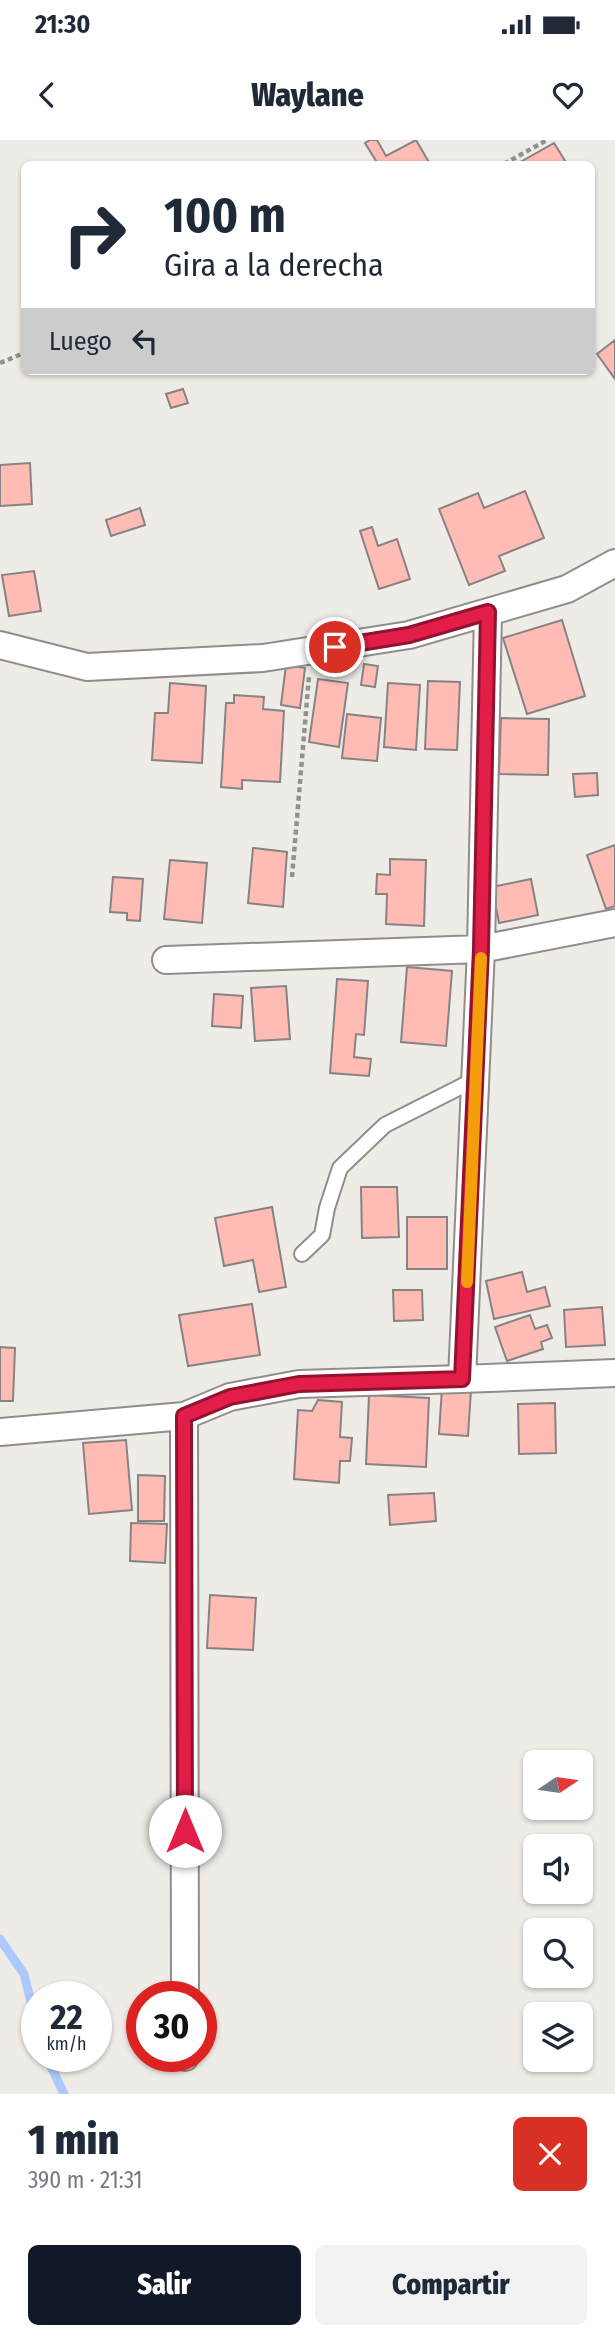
<!DOCTYPE html>
<html lang="es">
<head>
<meta charset="utf-8">
<style>
	:root { --surface:#fff; --page:#f2f2f3; --text:#1f2937; --muted:#747a83; --accent:#111827 }
	body { margin:0; font-family:"Fira Sans Condensed",sans-serif; background:var(--page); color:var(--text); height:100vh; display:flex; flex-direction:column; font-size:26px; white-space:nowrap }
	* { box-sizing:border-box; margin:0 }
	p { font-size:23px; color:var(--muted) }
	.icon { flex:none; width:38px; height:38px; fill:none; stroke:currentColor; stroke-width:2; stroke-linecap:round; stroke-linejoin:round }
	.map { position:relative; height:1954px; overflow:hidden }
	.drawer { display:flex; flex-direction:column; background:var(--surface); flex:1 }
	.drawer>* { flex:none }
	.banner { position:absolute; left:21px; top:21px; width:574px; height:214px; border-radius:10px; box-shadow:0 2px 5px #0004; background:#fff; color:var(--text); overflow:hidden }
	.needle { width:46px; rotate:77deg }
	.buttons { position:absolute; left:523px; top:1610px; display:grid; gap:14px }
	.buttons a { display:grid; place-items:center; width:70px; height:70px; border-radius:10px; background:var(--surface); box-shadow:0 2px 5px #0004; font-size:35px }
	.speed { position:absolute; left:21px; top:1841px; display:flex; gap:14px; font-size:35px; font-weight:700; text-align:center }
	.speed>* { display:grid; place-content:center; width:91px; height:91px; border-radius:50%; background:var(--surface); box-shadow:0 2px 5px #0004; line-height:1 }
	.speed small { font-size:18px; font-weight:400 }
	.speed .limit { border:10px solid #d22; background:#fff; color:#111 }
	.pin { position:absolute; display:grid; place-items:center; width:60px; height:60px; color:#fff; margin:-30px; border:4px solid #fff; border-radius:50%; box-shadow:0 2px 7px #0007 }
	.me { position:absolute; width:77px; margin:-38px; rotate:0deg; stroke-linejoin:round; filter:drop-shadow(0 0 5px #0008) }
	.turn { display:flex; align-items:center; gap:24px; height:147px; padding:0 28px; font-size:32px }
	.turn .icon { width:91px; height:91px; stroke-width:2.5 }
	.turn b { display:block; font-size:49px; line-height:60px }
	.then { display:flex; align-items:center; height:66px; padding:0 28px; background:#0003; gap:14px; font-size:26px }
	.round { display:grid; place-items:center; flex:none; width:74px; height:74px; border-radius:10px; background:var(--page) }
	.overview { display:flex; align-items:center; justify-content:space-between; height:119px; padding:0 28px }
	h1 { font-size:42px; font-weight:800; line-height:52px }
	.cta { display:flex; gap:14px; margin-top:auto; padding:14px 28px }
	.cta a { flex:1; height:80px; border-radius:10px; background:var(--accent); color:#fff; font-size:28px; font-weight:800; line-height:80px; text-align:center }
	.cta a+a { background:var(--page); color:var(--text) }
	.status { display:flex; justify-content:space-between; align-items:center; height:49px; padding:0 35px; background:var(--surface); direction:ltr }
	.status svg { height:19px; fill:currentColor }
	header { display:flex; justify-content:space-between; align-items:center; height:91px; padding:0 28px; background:var(--surface); font-size:32px; font-weight:800 }
	.map>svg:first-child { display:block }
	.lines { fill:none; stroke-linecap:round; stroke-linejoin:round }
	.stream { stroke:#adc9fb; stroke-width:9 }
	.building { fill:#febcb5; stroke:#878382; stroke-width:2 }
	.service-casing { stroke:#908d8a; stroke-width:18 }
	.minor-casing { stroke:#908d8a; stroke-width:30 }
	.path { stroke:#93918e; stroke-width:4.5; stroke-dasharray:5 3.5; stroke-linecap:butt }
	.service { stroke:#fff; stroke-width:14 }
	.minor { stroke:#fff; stroke-width:26 }
	.route-casing { stroke:#92132f; stroke-width:18 }
	.route { stroke:#e11d48; stroke-width:12 }
	.slow { stroke:#f59e0b; stroke-width:12 }
</style>
</head>
<body>
<div class="status"><b>21:30</b><svg viewBox="0 0 49 12"><path d="M0 12V9h3v3zM5 12V6h3v6zM10 12V3h3v9zM15 12V0h3v12zM26 1h20v11H26zM47 4h2v5h-2z"/></svg></div>
<header><svg class="icon" aria-label="back" viewBox="0 0 24 24"><path d="M15 5l-7 7 7 7"/></svg>Waylane<svg class="icon" aria-label="heart" viewBox="0 0 24 24"><path d="M12 20l-8-8c-3-5 5-10 8-4 3-6 11-1 8 4z"/></svg></header>
<div class="map">
<svg width="615" height="1954" viewBox="0 0 615 1954">
	<rect width="100%" height="100%" fill="#efece8"/>
	<g class="lines">
		<path class="stream" d="M 0,1799 L 24,1834 L 37,1886
			M 46,1916 L 64,1954"/>
	</g>
	<path class="building" d="M 370,0 L 377,0 L 386,16 L 416,0 L 430,24 L 378,24 L 365,3 Z
		M 554,3 L 567,24 L 517,24 Z
		M 615,200 L 615,239 L 597,214 Z
		M 183,249 L 188,263 L 171,268 L 166,254 Z
		M 30,323 L 32,364 L 0,366 L 0,325 Z
		M 525,351 L 544,398 L 499,416 L 505,431 L 469,445 L 439,369 L 478,353 L 484,368 Z
		M 140,368 L 145,385 L 111,396 L 106,380 Z
		M 372,387 L 378,406 L 397,399 L 410,439 L 379,449 L 360,391 Z
		M 34,431 L 41,471 L 9,476 L 2,435 Z
		M 562,480 L 585,556 L 527,574 L 503,498 Z
		M 364,524 L 378,526 L 375,547 L 361,545 Z
		M 286,525 L 305,528 L 300,568 L 281,565 Z
		M 318,539 L 348,543 L 339,607 L 309,602 Z
		M 428,541 L 460,542 L 457,610 L 425,609 Z
		M 170,543 L 206,546 L 202,623 L 152,620 L 155,573 L 168,573 Z
		M 388,543 L 420,545 L 416,610 L 384,607 Z
		M 234,555 L 264,557 L 263,569 L 284,571 L 280,642 L 242,640 L 242,649 L 221,647 L 226,563 L 234,563 Z
		M 347,574 L 381,578 L 377,621 L 342,618 Z
		M 501,578 L 549,579 L 548,635 L 499,634 Z
		M 597,633 L 598,655 L 575,657 L 573,634 Z
		M 615,705 L 615,766 L 606,769 L 587,715 Z
		M 253,708 L 287,712 L 283,767 L 248,763 Z
		M 390,719 L 426,720 L 424,786 L 386,784 L 387,754 L 376,754 L 377,734 L 390,735 Z
		M 170,720 L 207,723 L 202,783 L 164,779 Z
		M 113,737 L 143,739 L 140,781 L 127,780 L 127,773 L 110,772 Z
		M 531,739 L 538,775 L 499,783 L 492,747 Z
		M 407,827 L 452,831 L 446,906 L 401,902 Z
		M 337,839 L 368,841 L 364,895 L 356,894 L 354,917 L 371,919 L 369,936 L 330,933 Z
		M 286,846 L 290,899 L 255,901 L 251,848 Z
		M 214,854 L 243,856 L 241,888 L 212,886 Z
		M 361,1047 L 397,1047 L 399,1097 L 362,1098 Z
		M 272,1067 L 286,1147 L 259,1152 L 253,1120 L 224,1126 L 215,1078 Z
		M 407,1077 L 447,1077 L 447,1129 L 407,1129 Z
		M 522,1132 L 527,1152 L 545,1147 L 550,1166 L 494,1179 L 486,1141 Z
		M 393,1150 L 422,1150 L 423,1180 L 394,1181 Z
		M 252,1164 L 260,1215 L 188,1226 L 179,1175 Z
		M 602,1167 L 605,1205 L 566,1207 L 564,1170 Z
		M 530,1175 L 535,1189 L 547,1185 L 552,1198 L 541,1202 L 543,1209 L 507,1221 L 495,1187 Z
		M 0,1207 L 15,1208 L 13,1261 L 0,1261 Z
		M 442,1248 L 471,1250 L 468,1296 L 439,1294 Z
		M 369,1255 L 429,1258 L 426,1327 L 366,1324 Z
		M 318,1260 L 342,1262 L 340,1297 L 352,1298 L 350,1321 L 340,1321 L 339,1343 L 294,1339 L 298,1270 L 312,1271 Z
		M 555,1263 L 556,1313 L 519,1314 L 518,1264 Z
		M 126,1300 L 132,1370 L 89,1374 L 83,1303 Z
		M 138,1335 L 165,1336 L 164,1381 L 138,1381 Z
		M 434,1353 L 436,1381 L 390,1385 L 388,1355 Z
		M 131,1383 L 167,1384 L 165,1423 L 130,1421 Z
		M 210,1455 L 256,1458 L 253,1510 L 207,1508 Z"/>
	<g class="lines">
		<g class="service-casing">
			<path id="service" d="M 302,1114 L 322,1095 L 327,1068 L 340,1028 L 385,985 L 476,939"/>
		</g>
		<g class="minor-casing">
			<path id="minor" d="M 488,472 L 481,809 L 615,783
				M 0,505 L 87,527 L 263,518 L 409,495 L 567,449 L 615,423
				M 166,820 L 481,809 L 462,1239 L 615,1233
				M 0,1292 L 184,1276
				M 185,1857 L 184,1276 L 230,1257 L 299,1244 L 462,1239
				M 185,1916 L 185,1917"/>
		</g>
		<path class="path" d="M 504,24 L 547,0
			M 0,223 L 24,213
			M 292,737 L 309,536"/>
		<use href="#service" class="service"/>
		<use href="#minor" class="minor"/>
	</g>
	<g class="lines">
		<g class="route-casing">
			<path id="route" d="M 185,1691 L 184,1276 L 230,1257 L 299,1244 L 462,1239 L 481,809 L 488,472 L 409,495 L 335,507"/>
		</g>
		<use href="#route" class="route"/>
		<path class="slow" d="M 467,1142 L 481,818"/>
	</g>
</svg>
<div class="buttons">
<a><svg class="needle" viewBox="-14 -14 28 28"><path d="M0-13l5 13h-10z" fill="#e53935"/><path d="M0 13l5-13h-10z" fill="#747a83"/></svg></a>
<a><svg class="icon" aria-label="sound" viewBox="0 0 24 24"><path d="M4 9h4l5-4v14l-5-4H4zM17 9q2 3 0 6"/></svg></a>
<a><svg class="icon" aria-label="search" viewBox="0 0 24 24"><circle cx="10" cy="10" r="6"/><path d="M15 15l6 6"/></svg></a>
<a><svg class="icon" aria-label="layers" viewBox="0 0 24 24"><path d="M12 4l9 5-9 5-9-5zM3 14l9 5 9-5"/></svg></a>
</div>
<div class="speed"><div>22<small>km/h</small></div><div class="limit">30</div></div>
<div class="pin" style="left:335px;top:507px;background:#d93025"><svg class="icon" aria-label="arrive" viewBox="0 0 24 24"><path d="M6 21V4h12l-3 4 3 4H6"/></svg></div>
<svg class="me" style="left:185px;top:1691px" viewBox="-20 -20 40 40"><circle r="19" fill="#fff"/><path d="M0-13L10 11 0 6-10 11z" fill="#e11d48"/></svg>
<div class="banner">
<div class="turn"><svg class="icon" aria-label="right" viewBox="0 0 24 24"><path d="M7 20v-9h11M14 6l5 5-5 5"/></svg><div><b>100 m</b>Gira a la derecha</div></div>
<div class="then">Luego<svg class="icon" aria-label="left" viewBox="0 0 24 24"><path d="M17 20v-9H6M10 6l-5 5 5 5"/></svg></div>
</div>
</div>
<section class="drawer">
<div class="overview"><div><h1>1 min</h1><p>390 m · 21:31</p></div><a class="round" style="background:#d93025;color:#fff"><svg class="icon" aria-label="close" viewBox="0 0 24 24"><path d="M6 6l12 12M18 6L6 18"/></svg></a></div>
<div class="cta"><a>Salir</a><a>Compartir</a></div>
</section>
</body>
</html>
